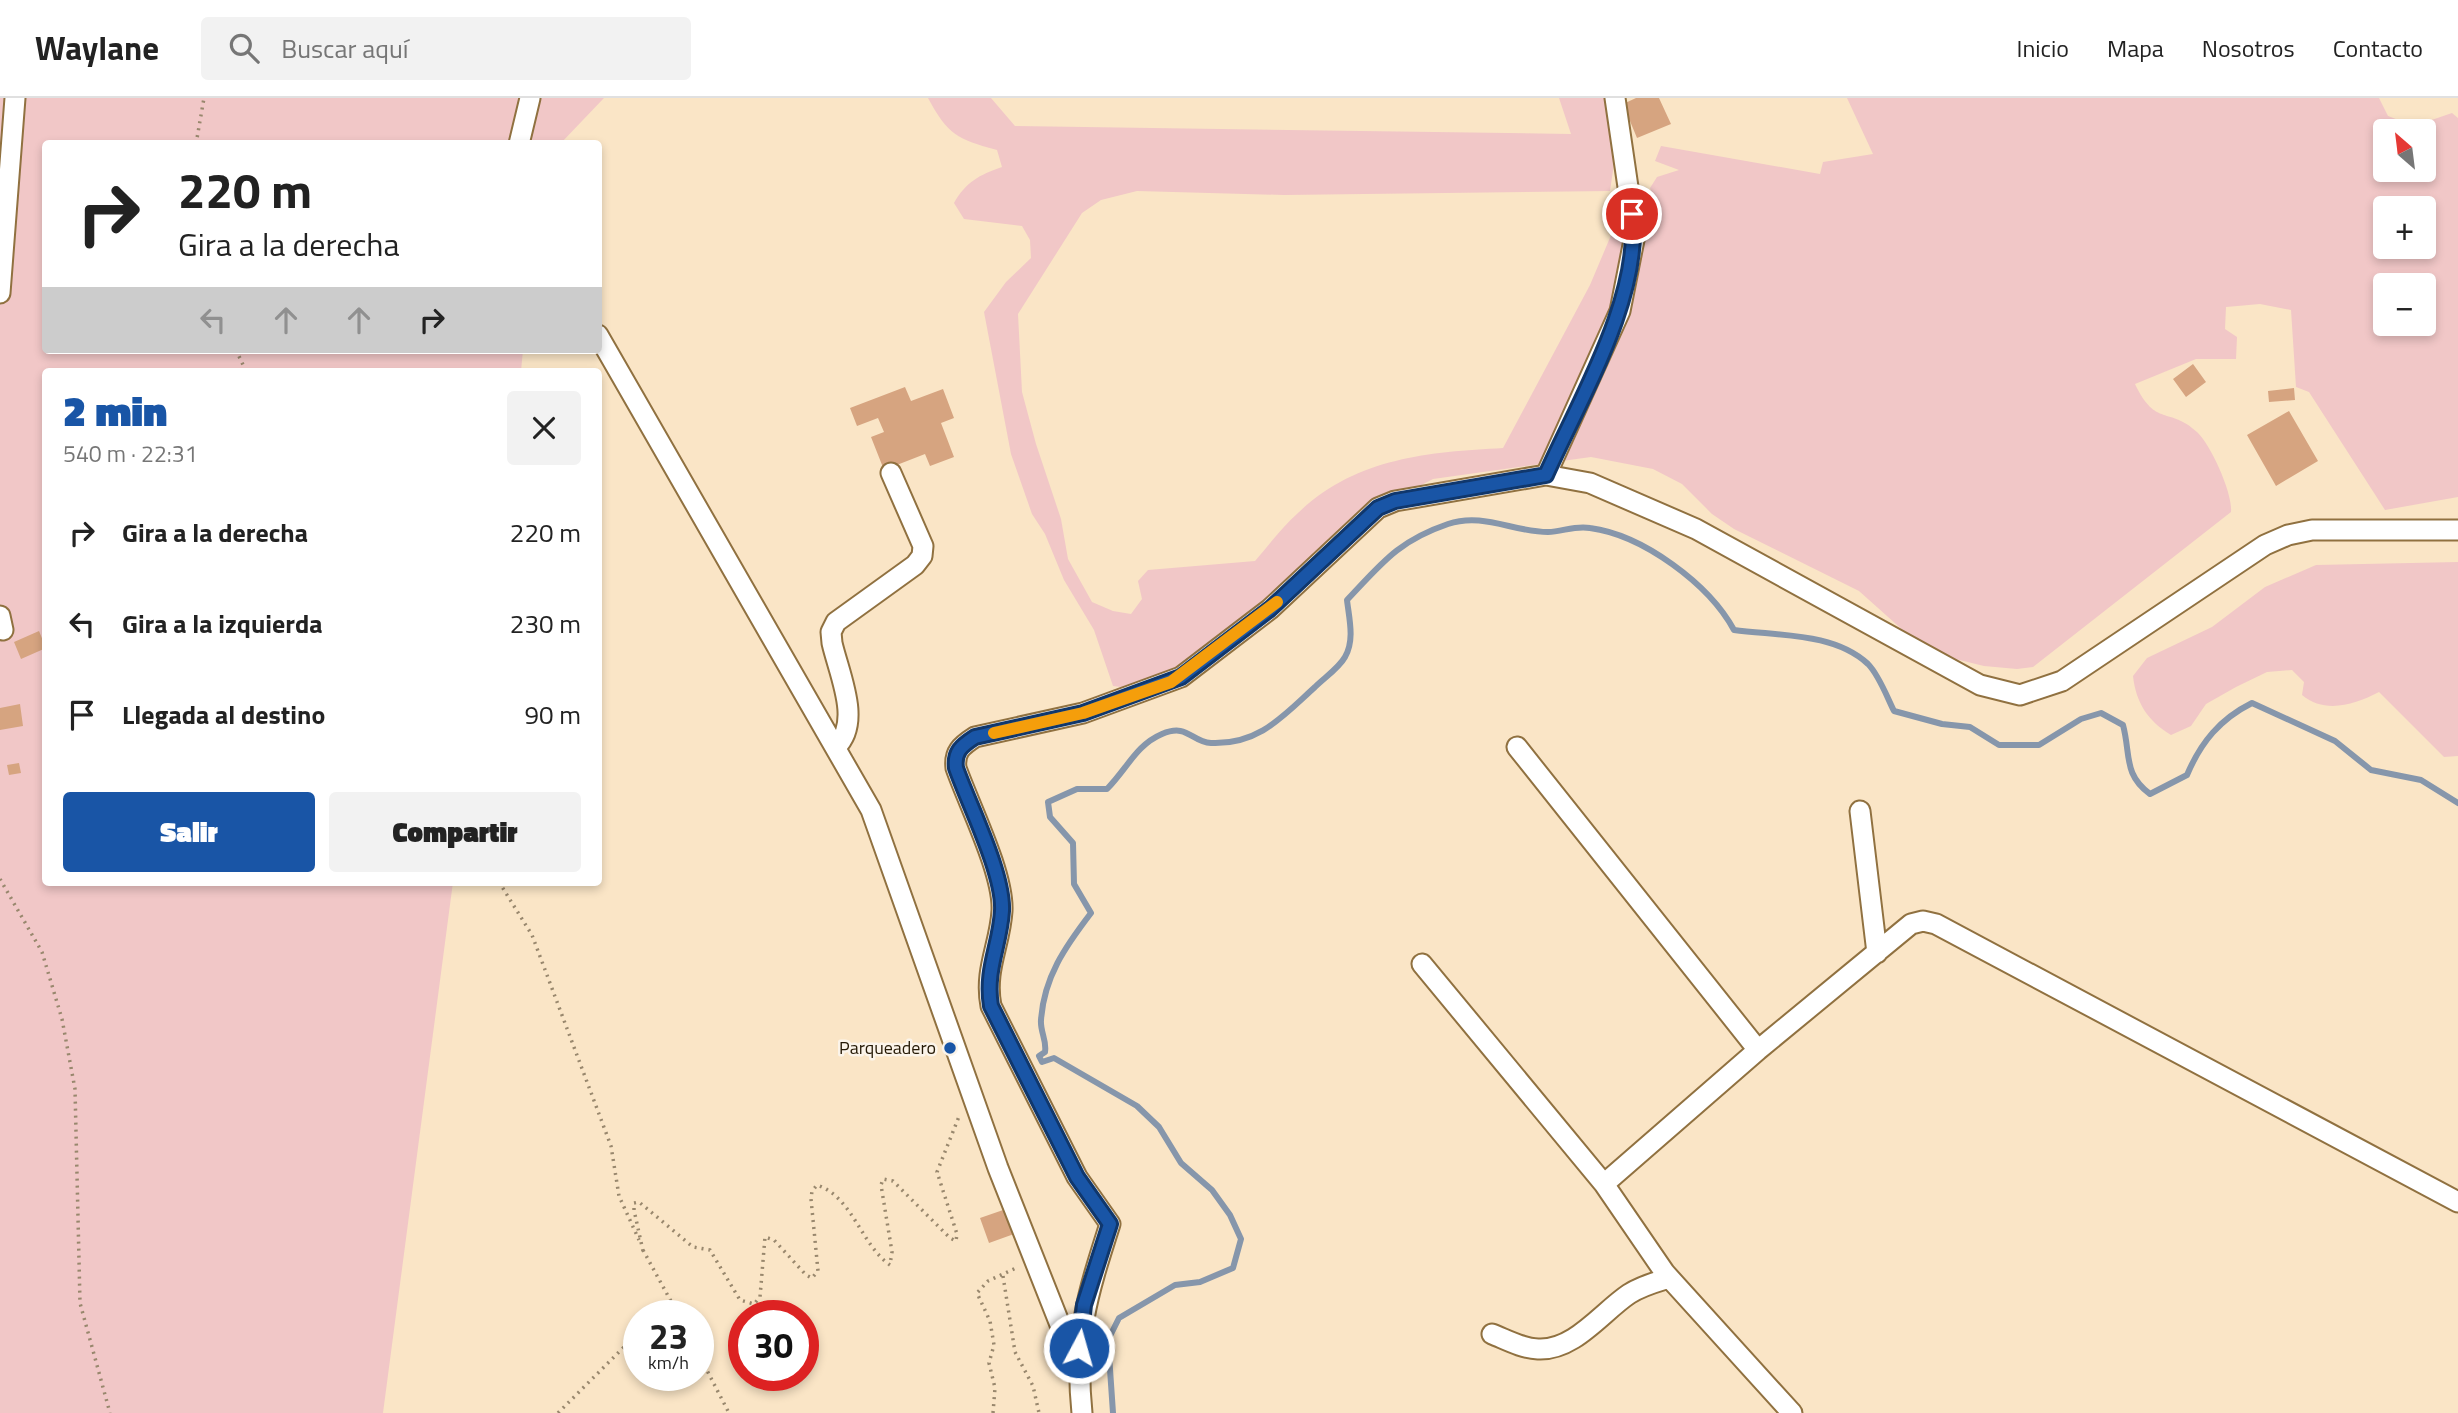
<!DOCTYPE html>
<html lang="es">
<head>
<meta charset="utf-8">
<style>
	:root { --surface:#fff; --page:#f2f2f2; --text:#222; --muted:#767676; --line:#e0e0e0; --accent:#1955a6 }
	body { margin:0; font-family:"Titillium Web",sans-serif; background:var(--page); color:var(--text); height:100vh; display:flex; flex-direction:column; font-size:26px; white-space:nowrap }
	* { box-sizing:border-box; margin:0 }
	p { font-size:23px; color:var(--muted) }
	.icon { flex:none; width:38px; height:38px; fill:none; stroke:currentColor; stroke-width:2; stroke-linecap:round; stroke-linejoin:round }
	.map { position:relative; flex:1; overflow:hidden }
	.details { position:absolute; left:42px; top:270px; width:560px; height:518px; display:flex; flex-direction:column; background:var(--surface); border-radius:7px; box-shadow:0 4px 10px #0003 }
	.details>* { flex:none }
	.guide { position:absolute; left:42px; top:42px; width:560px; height:214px; border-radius:7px; box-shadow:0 4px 10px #0003; background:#fff; color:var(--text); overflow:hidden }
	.needle { width:46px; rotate:332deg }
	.fabs { position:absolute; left:2373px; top:21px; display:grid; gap:14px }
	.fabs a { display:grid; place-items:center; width:63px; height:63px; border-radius:7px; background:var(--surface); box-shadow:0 4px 10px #0003; font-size:35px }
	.speed { position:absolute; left:623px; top:1202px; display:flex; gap:14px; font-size:35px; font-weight:700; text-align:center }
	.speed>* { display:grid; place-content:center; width:91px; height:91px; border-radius:50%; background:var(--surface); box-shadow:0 4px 10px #0003; line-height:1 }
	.speed small { font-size:18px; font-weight:400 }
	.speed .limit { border:10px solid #d22; background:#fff; color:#111 }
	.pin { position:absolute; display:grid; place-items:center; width:60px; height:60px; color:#fff; margin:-30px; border:4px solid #fff; border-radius:50%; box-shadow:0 2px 7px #0007 }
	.me { position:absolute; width:77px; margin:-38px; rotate:6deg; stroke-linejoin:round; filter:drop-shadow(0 0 5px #0008) }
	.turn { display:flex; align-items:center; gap:24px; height:147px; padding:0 21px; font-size:32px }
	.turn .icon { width:91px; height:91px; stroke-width:2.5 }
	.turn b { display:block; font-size:49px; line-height:60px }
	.lanes { display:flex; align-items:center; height:66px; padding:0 21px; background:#0003; justify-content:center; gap:35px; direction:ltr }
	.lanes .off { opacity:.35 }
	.round { display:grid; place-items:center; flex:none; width:74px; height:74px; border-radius:7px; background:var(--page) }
	.head { display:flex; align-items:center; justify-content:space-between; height:119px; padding:0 21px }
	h1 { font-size:42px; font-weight:800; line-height:52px; color:var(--accent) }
	.cta { display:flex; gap:14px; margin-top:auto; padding:14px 21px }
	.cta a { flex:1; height:80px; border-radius:7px; background:var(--accent); color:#fff; font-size:28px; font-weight:800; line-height:80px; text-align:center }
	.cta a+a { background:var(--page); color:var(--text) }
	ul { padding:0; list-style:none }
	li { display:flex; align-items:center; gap:21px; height:91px; padding:0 21px }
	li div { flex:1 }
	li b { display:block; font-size:26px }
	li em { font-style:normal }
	header { display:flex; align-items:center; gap:42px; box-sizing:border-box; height:98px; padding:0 35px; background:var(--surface); border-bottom:2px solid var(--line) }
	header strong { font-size:33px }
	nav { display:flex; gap:38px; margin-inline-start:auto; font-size:24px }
	.search { width:490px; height:63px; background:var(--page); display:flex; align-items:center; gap:18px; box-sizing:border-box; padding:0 24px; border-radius:7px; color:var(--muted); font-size:26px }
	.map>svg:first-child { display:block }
	.green { fill:#f1c7c7; fill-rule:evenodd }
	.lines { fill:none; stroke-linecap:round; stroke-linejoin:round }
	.stream { stroke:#8696ab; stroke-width:6 }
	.building { fill:#d6a480 }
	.minor-casing { stroke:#907140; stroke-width:23 }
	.path { stroke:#98876d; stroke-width:3.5; stroke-dasharray:2 5; stroke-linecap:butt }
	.minor { stroke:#fff; stroke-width:19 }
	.route-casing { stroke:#10376c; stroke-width:18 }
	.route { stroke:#1955a6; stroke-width:12 }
	.slow { stroke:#f59e0b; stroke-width:12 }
	.poi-dot { fill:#1955a6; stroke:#fbf4ea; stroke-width:2.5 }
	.labels { text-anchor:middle; stroke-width:5; stroke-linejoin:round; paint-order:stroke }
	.poi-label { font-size:18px; fill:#251905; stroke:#fbf4ea; text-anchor:end }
</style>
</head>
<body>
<header>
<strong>Waylane</strong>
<div class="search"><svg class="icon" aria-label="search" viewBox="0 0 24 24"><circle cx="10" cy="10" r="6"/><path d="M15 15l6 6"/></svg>Buscar aquí</div>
<nav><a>Inicio</a><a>Mapa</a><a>Nosotros</a><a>Contacto</a></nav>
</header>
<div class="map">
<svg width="2458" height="1315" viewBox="0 0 2458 1315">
	<rect width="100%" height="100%" fill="#fae5c6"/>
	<path class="green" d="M 0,0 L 604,0 L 561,45 L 46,46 L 46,252 L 523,252 L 521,273 L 46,273 L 46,784 L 453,784 L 383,1315 L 0,1315 Z
		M 928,0 L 991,0 L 1015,28 L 1571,36 L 1559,0 L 1605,0 L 1617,45 L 1610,93 L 1284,97 L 1137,93 L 1101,102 L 1082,115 L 1018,216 L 1022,294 L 1036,346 L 1061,421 L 1068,461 L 1092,504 L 1113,513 L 1131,516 L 1142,501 L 1138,483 L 1148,472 L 1255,463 C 1269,447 1282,429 1298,415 C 1355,360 1428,354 1503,350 L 1590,187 L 1620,116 L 1661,118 L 1650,90 L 1657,79 L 1679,72 L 1655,63 L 1661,48 L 1820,76 L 1823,64 L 1873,56 L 1847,0 L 2379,0 L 2388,18 L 2414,28 L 2452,15 L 2458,20 L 2458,399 L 2385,412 L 2309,294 L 2296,289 L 2291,212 L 2260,206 L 2226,209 L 2225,231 L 2237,239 L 2236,261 L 2196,261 L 2135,286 C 2156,330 2169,308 2197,334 C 2211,347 2233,396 2231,414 L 2033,569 L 2017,571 L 1984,568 L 1935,556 L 1906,535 L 1859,493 L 1734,431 L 1712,416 L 1682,386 L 1653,371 L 1591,359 L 1433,381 L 1354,422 L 1314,455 L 1269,510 L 1174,577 L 1138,591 L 1113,588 L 1094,532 L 1064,482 L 1045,436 L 1032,416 L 1011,356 L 984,214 L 1006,184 L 1031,160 L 1030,142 L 1022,128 L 964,121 L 954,105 C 966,84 979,77 1002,69 L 997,52 C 957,41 948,37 928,0 ZM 2385,33 L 2424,33 L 2424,72 L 2385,72 ZM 2385,110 L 2424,110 L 2424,149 L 2385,149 ZM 2385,187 L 2424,187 L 2424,226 L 2385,226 Z
		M 2458,464 L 2458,658 L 2444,659 L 2379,594 C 2354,607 2325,616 2302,597 L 2304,584 L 2292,572 L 2267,574 L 2236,589 L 2206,606 L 2191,628 L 2171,637 C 2148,623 2136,605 2133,578 L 2147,560 L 2212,529 L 2265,489 L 2316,467 Z"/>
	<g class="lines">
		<path class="stream" d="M 1113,1315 L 1108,1242 L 1119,1220 L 1175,1187 L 1200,1184 L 1233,1170 L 1241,1141 L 1230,1117 L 1212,1092 L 1181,1065 L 1159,1029 L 1137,1008 L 1054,960 L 1042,964 L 1039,958 L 1045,954 C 1047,942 1040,934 1041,922 C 1044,879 1065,849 1091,815 L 1074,786 L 1073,745 L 1050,719 L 1048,704 L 1077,691 L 1107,691 C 1127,671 1136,647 1162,636 C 1188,625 1191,644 1211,645 C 1259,647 1283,618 1315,589 C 1324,580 1339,570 1345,559 C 1355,542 1349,520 1347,502 C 1382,465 1398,443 1448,426 C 1483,414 1513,434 1548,434 C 1562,434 1575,427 1590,430 C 1643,437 1709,486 1734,532 C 1777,538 1834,534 1868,566 C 1879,577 1887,599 1894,613 L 1942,626 L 1970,629 L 1999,647 L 2039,647 L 2081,621 L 2101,615 L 2123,627 C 2131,657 2123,676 2150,696 L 2187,677 C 2201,644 2220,621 2252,605 L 2335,643 L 2371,672 L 2421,682 L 2458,705"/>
	</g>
	<path class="building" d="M 1636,0 L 1659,0 L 1671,26 L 1637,40 L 1623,6 Z
		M 2193,266 L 2206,284 L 2186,299 L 2173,281 Z
		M 905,289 L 911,303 L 943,291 L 954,320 L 941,325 L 954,359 L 930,368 L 925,356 L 884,372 L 871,339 L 884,334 L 878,320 L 857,328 L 850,310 Z
		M 2294,290 L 2295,302 L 2269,304 L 2268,293 Z
		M 2289,313 L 2318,363 L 2276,388 L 2247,337 Z
		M 39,533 L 46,550 L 21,561 L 14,544 Z
		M 20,606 L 23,628 L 0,632 L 0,610 Z
		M 19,665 L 21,675 L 9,677 L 7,667 Z
		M 1006,1111 L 1014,1136 L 989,1145 L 980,1120 Z"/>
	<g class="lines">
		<g class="minor-casing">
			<path id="minor" d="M 519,46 L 530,0
				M 0,195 L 15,0
				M 598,237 L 871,712 L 998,1070 L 1076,1267
				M 1546,377 L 1620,213 L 1635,137 L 1615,0
				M 0,518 L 3,532
				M 836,649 C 862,624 839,576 832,545 L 831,534 L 836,524 L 915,467 L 922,458 L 923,448 L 891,375
				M 1517,649 L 1758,952
				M 1860,713 L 1877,855
				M 1422,866 L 1604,1086
				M 1492,1236 C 1507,1242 1521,1250 1538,1251 C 1574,1253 1602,1214 1629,1196 C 1641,1188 1656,1184 1669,1180
				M 1082,1315 C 1074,1238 1087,1198 1110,1126 L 1077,1079 L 991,908 C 984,872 1000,847 1002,813 C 1004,776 969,707 956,670 C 954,654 961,648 975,639 L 1083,615 L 1181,579 L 1270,511 L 1378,410 L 1395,403 L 1546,377 L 1590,385 L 1696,431 L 1980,587 L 2020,597 L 2062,583 L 2265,447 L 2288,437 L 2312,432 L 2458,432
				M 1792,1315 L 1665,1175 L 1604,1086 L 1758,952 L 1911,826 L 1923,823 L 1936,826 L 2458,1104"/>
		</g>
		<path class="path" d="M 196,46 L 204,0
			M 236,252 L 246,273
			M 0,781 L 42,854 L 62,921 L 75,991 L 80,1205 L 110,1315
			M 499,784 L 532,837 L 611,1048 L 619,1098 L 639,1142
			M 643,1152 L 679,1218
			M 643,1153 L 634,1112 L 634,1105 L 639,1104 L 693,1149 L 710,1152 L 740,1202 L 754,1206 L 760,1199 L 765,1139 L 774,1142 L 806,1177 L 812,1180 L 818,1173 L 811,1101 L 812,1093 L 817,1087 C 853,1099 861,1147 890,1167 L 892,1154 L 881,1087 L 883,1081 L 893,1083 L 950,1140 L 956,1143 L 957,1136 L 937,1074 L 960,1016
			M 1003,1178 L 1015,1254 L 1033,1288 L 1039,1315
			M 656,1218 L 671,1204
			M 698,1255 L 729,1315
			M 558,1315 L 639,1234
			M 993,1315 L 995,1290 L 989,1265 L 994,1247 L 990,1223 L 977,1195 L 988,1183 L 1016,1170"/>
		<use href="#minor" class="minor"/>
	</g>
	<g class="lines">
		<g class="route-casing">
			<path id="route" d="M 1079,1250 L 1084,1207 L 1110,1126 L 1077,1079 L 991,908 C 985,872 1000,847 1002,813 C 1004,776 969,707 956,670 C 954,654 961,648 975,639 L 1083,615 L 1181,579 L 1270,511 L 1378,410 L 1395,403 L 1546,377 C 1579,303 1642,198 1632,116"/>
		</g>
		<use href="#route" class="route"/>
		<path class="slow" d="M 994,635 L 1083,615 L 1171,584 L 1277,504"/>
	</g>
	<circle class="poi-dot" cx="950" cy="950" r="7"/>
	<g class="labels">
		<g class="poi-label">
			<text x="936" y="956">Parqueadero</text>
		</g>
	</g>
</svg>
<div class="fabs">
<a><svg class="needle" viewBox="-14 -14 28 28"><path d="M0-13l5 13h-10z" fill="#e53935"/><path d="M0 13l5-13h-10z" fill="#767676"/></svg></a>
<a>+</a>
<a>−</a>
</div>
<div class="speed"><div>23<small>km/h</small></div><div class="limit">30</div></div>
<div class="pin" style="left:1632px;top:116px;background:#d93025"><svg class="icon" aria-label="arrive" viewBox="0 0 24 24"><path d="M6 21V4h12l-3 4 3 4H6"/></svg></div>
<svg class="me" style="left:1079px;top:1250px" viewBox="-20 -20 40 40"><circle r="17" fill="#1955a6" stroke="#fff" stroke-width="3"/><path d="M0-11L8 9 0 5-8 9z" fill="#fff"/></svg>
<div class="guide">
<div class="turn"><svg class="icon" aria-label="right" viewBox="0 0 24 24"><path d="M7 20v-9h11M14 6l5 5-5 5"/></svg><div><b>220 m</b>Gira a la derecha</div></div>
<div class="lanes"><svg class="icon off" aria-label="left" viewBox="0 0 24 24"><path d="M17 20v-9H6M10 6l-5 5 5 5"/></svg><svg class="icon off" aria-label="ahead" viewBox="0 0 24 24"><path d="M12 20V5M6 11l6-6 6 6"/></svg><svg class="icon off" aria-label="ahead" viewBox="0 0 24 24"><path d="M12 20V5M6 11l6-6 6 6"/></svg><svg class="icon" aria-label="right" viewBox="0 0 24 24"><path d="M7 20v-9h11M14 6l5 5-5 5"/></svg></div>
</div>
<section class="details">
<div class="head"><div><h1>2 min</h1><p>540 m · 22:31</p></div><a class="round"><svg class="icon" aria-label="close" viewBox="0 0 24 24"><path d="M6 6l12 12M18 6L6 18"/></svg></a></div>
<ul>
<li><svg class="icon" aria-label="right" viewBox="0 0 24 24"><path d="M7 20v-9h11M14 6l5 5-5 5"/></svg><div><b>Gira a la derecha</b></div><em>220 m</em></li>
<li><svg class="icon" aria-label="left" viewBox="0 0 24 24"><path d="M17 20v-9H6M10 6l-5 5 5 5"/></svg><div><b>Gira a la izquierda</b></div><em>230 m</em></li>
<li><svg class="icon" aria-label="arrive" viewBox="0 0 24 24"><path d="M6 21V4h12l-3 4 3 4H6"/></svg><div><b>Llegada al destino</b></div><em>90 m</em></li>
</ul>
<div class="cta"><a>Salir</a><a>Compartir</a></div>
</section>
</div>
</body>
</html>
